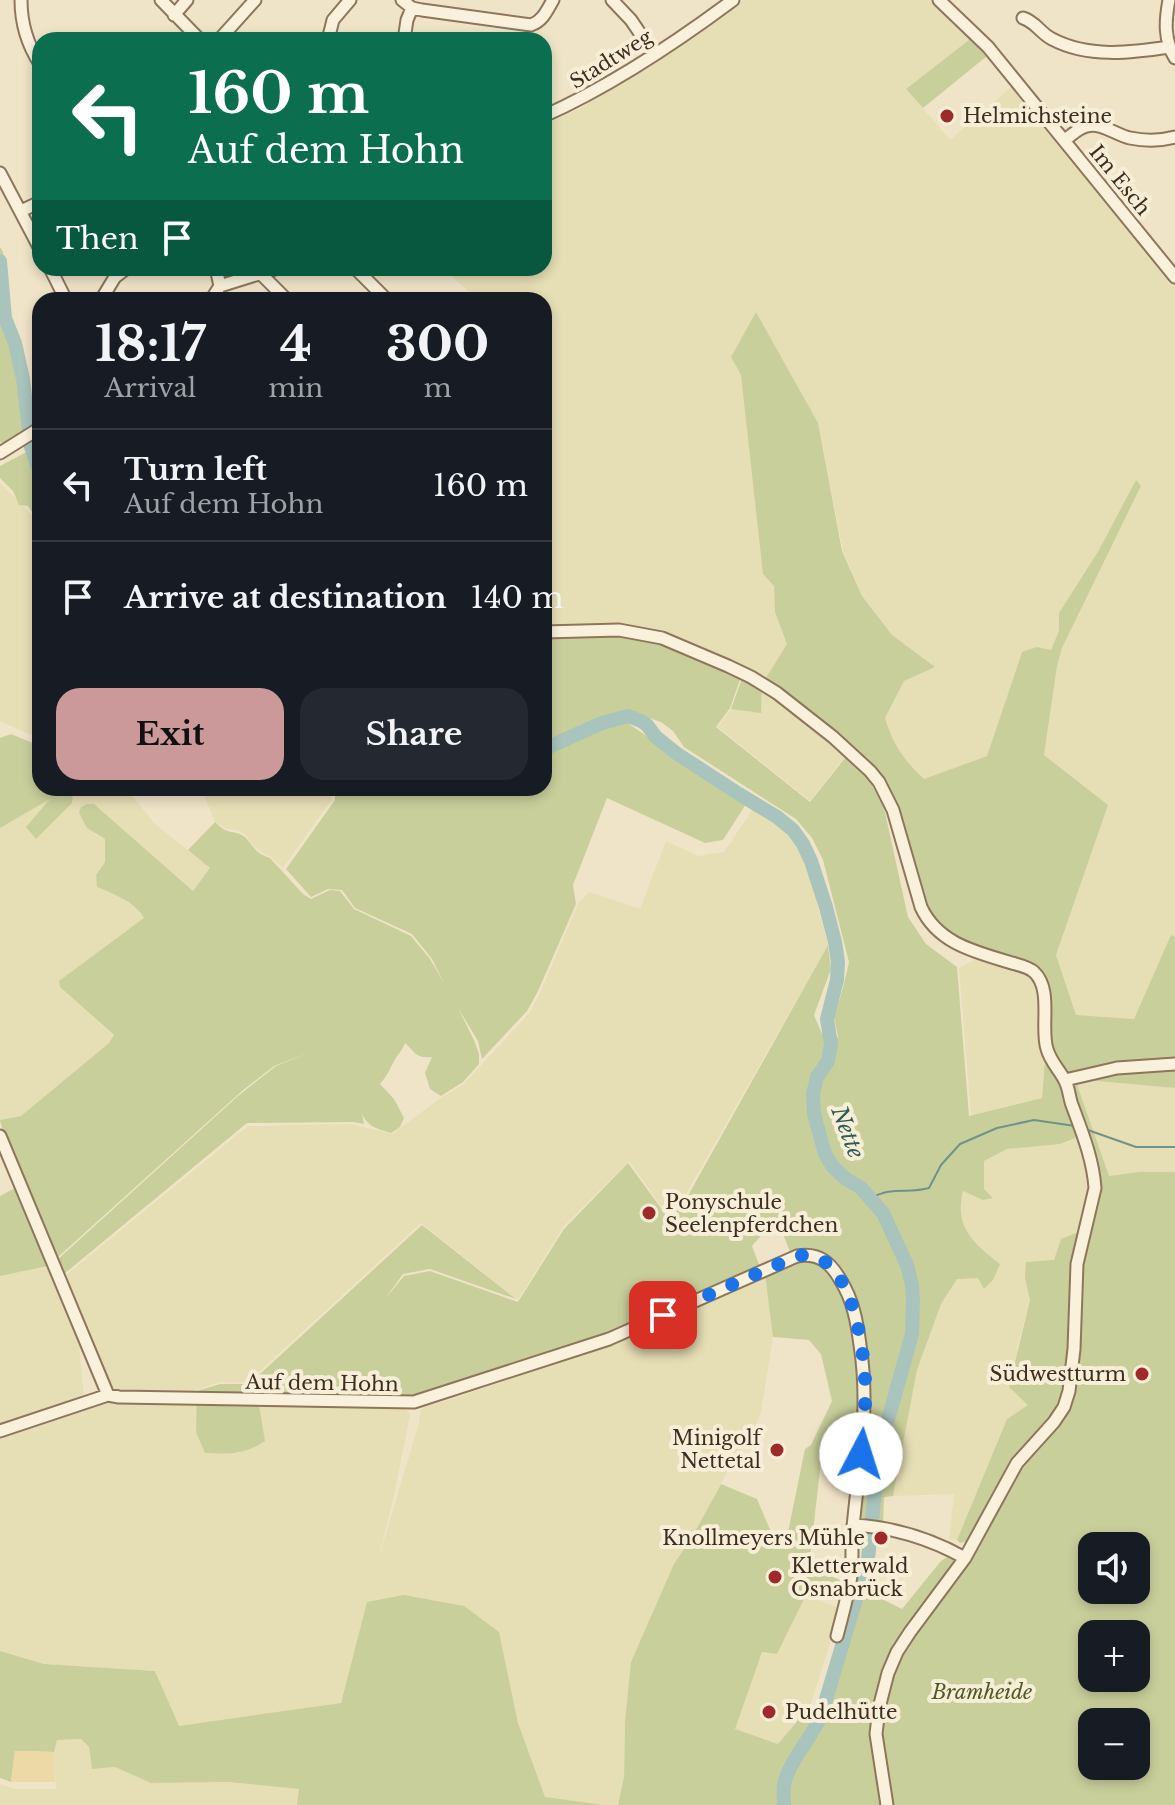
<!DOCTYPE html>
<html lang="en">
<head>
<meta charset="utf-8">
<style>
	:root { --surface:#171b24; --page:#242831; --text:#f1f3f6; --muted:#9ea1a6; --line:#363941; --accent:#cc999b }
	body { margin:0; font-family:"Libre Baskerville",serif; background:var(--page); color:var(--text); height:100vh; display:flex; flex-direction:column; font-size:30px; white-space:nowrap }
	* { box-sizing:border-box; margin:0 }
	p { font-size:26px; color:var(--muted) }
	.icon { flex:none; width:44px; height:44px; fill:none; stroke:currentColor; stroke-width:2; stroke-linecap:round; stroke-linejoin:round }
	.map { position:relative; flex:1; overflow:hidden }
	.sheet { position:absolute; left:32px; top:292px; width:520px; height:504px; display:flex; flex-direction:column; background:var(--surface); border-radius:24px; box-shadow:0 4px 12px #0003 }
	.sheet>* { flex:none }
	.top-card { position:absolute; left:32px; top:32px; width:520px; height:244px; border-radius:24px; box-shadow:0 4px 12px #0003; background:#0b6e4f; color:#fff; overflow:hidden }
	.tools { position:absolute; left:1078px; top:1532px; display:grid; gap:16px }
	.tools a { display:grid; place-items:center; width:72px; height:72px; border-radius:16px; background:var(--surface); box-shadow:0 4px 12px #0003; font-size:40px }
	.pin { position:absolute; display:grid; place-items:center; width:68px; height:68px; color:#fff; margin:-34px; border-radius:16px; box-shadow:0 4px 12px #0006 }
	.me { position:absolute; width:88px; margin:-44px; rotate:5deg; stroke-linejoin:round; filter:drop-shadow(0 0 6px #0008) }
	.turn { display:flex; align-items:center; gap:28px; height:168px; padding:0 24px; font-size:36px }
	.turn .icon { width:104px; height:104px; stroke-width:2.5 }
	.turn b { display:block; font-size:56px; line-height:68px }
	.then { display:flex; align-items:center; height:76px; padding:0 24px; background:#0003; gap:16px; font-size:30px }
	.eta { display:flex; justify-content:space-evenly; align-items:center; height:136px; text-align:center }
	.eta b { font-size:48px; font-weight:700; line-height:56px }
	.cta { display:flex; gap:16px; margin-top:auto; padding:16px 24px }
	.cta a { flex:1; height:92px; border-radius:24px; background:var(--accent); color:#111; font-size:32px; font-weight:700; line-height:92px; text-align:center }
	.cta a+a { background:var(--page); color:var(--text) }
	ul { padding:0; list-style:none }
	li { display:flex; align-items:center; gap:24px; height:112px; padding:0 24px; border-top:2px solid var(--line) }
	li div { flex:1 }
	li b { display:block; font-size:30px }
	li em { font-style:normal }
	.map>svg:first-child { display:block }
	.farmland { fill:#e6deb5 }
	.green { fill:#c9cf9b; fill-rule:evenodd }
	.sand { fill:#ecd9a5 }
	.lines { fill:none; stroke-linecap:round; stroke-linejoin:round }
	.stream { stroke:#6f938a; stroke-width:2 }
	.river { stroke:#a9c4bc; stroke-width:14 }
	.minor-casing { stroke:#8d765c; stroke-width:15 }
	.minor { stroke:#faf1dc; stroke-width:11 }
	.route { stroke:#1a73e8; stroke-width:14; stroke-dasharray:0 25.2 }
	.poi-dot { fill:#9e2a2b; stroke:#f7eed8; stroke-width:3 }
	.labels { text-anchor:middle; stroke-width:8; stroke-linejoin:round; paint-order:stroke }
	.street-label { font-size:20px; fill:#3d2e20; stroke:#f7eed8 }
	.poi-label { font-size:20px; fill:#3d2e20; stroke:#f7eed8; text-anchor:start }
	.park-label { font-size:20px; font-style:italic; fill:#4d5a26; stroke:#f7eed8 }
	.water-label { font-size:22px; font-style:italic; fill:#2f5d5a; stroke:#f7eed8 }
</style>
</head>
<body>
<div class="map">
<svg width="1175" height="1805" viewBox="0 0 1175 1805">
	<rect width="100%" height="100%" fill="#f0e4c8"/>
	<path class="farmland" d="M 743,0 L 932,0 L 974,36 L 906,89 L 950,140 L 1017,82 L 1175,277 L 1175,937 L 1171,936 L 1134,1019 L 1076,1015 L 1056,955 L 1108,805 L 1044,755 L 1057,666 L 1062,648 L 1141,487 L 1136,481 L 1099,550 L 1059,613 L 1059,632 L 1051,651 L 1022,652 L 987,756 L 924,779 L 902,758 L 890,733 L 885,718 L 904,681 L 934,667 L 892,635 L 862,596 L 843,551 L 818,423 L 756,313 L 731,357 L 741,375 L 774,586 L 775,612 L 787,644 L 849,751 L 810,801 L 718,727 L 731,709 L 761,712 L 762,683 L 631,631 L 544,632 L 544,300 L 478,300 L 443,268 L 544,268 L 544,125 L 581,108 L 711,25 Z
		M 0,483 L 40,523 L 40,739 L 0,721 Z
		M 74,788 L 122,788 L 135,799 L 154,823 L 210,868 L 193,891 L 94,804 L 95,834 L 105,839 L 106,850 L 105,862 L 96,875 L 97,887 L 119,896 L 141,912 L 145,919 L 59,982 L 60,987 L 114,1036 L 109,1043 L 21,1116 L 0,1120 L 0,828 L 53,797 L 72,803 Z
		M 201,788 L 327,788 L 332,799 L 283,868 L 271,857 L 264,854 L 253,846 L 246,835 L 237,830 L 225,828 L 215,822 Z
		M 753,809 L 780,825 L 797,843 L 807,864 L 828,945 L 682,1201 L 667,1214 L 629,1161 L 564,1226 L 518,1300 L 421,1223 L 248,1382 L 220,1382 L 187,1393 L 118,1391 L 111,1385 L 65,1276 L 248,1126 L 351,1124 L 392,1134 L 442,1097 L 464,1084 L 530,1012 L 540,993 L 578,904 L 589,892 L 640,909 L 666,841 L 698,856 L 724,852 Z
		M 985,955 L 1033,970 L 1042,984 L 1046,1044 L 1042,1098 L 971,1116 L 959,968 Z
		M 1074,1079 L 1175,1088 L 1175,1172 L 1139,1172 L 1109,1176 Z
		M 1083,1135 L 1094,1179 L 1086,1229 L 1054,1260 L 1025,1278 L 1030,1300 L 1017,1348 L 1028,1405 L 1007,1419 L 957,1540 L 949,1539 L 954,1494 L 893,1496 L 917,1370 L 941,1304 L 957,1278 L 978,1278 L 984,1288 L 978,1247 L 966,1231 L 959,1208 L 963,1191 L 983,1199 L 992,1197 L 984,1190 L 984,1161 L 1007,1149 L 1060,1144 Z
		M 48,1266 L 78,1334 L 84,1398 L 0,1426 L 0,1276 Z
		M 766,1274 L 773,1337 L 761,1412 L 753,1433 L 729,1468 L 692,1537 L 674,1564 L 625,1722 L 624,1777 L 618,1805 L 604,1805 L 545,1797 L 518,1723 L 499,1632 L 367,1602 L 341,1703 L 179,1727 L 155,1671 L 44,1664 L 0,1651 L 0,1436 L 98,1402 L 197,1403 L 196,1432 L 259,1405 L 405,1407 L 410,1415 L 393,1500 L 378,1560 L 419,1423 L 420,1412 L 424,1407 L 453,1399 L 611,1342 Z
		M 806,1595 L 841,1609 L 810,1706 L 778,1744 L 734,1729 L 762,1652 L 777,1654 Z
		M 81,1739 L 89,1747 L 92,1769 L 115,1767 L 151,1783 L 229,1782 L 300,1789 L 297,1805 L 0,1805 L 0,1784 L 15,1789 L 56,1789 L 54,1752 L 57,1740 Z"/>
	<path class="green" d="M 974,36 L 992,52 L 923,108 L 906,89 Z
		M 0,247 L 3,252 L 9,317 L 16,334 L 24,371 L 32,427 L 3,443 L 0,442 Z
		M 756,312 L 818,423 L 842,551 L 862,596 L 892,635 L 935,667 L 904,681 L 885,718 C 894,746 902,758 924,779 L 987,756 L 1022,652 L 1037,647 L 1051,650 L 1059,631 L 1059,613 L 1099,550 L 1136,480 L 1141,486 L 1062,648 L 1057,666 L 1044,755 L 1108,805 L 1056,955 L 1076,1015 L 1134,1019 L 1171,935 L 1175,937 L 1175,1088 L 1075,1079 L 1109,1176 L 1139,1172 L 1175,1172 L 1175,1805 L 618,1805 L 624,1777 L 625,1722 L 631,1662 L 674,1564 L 692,1537 L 721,1484 L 757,1499 L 771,1532 L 787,1537 L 805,1449 L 811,1445 L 832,1401 L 821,1354 L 809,1340 L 773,1337 L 765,1274 L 794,1262 L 781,1229 L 766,1230 L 752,1246 L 760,1267 L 610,1333 L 417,1397 L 259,1405 L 265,1441 C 244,1455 229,1454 205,1453 L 196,1432 L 197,1391 L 220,1384 L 249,1384 L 422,1225 L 516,1299 L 430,1269 L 403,1274 L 385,1299 L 404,1276 L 430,1271 L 518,1302 L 564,1229 L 628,1163 L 666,1215 L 685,1201 L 828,945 L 831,969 L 814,1015 L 822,1034 L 838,1037 L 834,1017 L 843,988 L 849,962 L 823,860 L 812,838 L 796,819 L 684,747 L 673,731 L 661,722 L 627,711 L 544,743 L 544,638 L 630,636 L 660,644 L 741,677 L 730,708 L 716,727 L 810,802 L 845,758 L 869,780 L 884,808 L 908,917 L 926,944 L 957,967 L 969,1116 L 1042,1098 L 1046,1046 L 1039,978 L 966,949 L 927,919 L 879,782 L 762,685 L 761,713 L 731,709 L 744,673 L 763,683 L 787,644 L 775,612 L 774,586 L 763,574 L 741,375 L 731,357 ZM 1083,1135 L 1095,1188 L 1086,1229 L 1061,1239 L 1054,1260 L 1026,1262 L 1025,1278 L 1030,1300 L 1009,1387 L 1028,1405 L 1007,1419 L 957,1540 L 960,1543 L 965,1542 L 973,1535 L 956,1563 L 955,1558 L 950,1555 L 941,1561 L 902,1609 L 862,1589 L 824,1718 L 817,1727 L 821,1716 L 810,1706 L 778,1744 L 735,1729 L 762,1652 L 777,1654 L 806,1595 L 804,1583 L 846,1589 L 847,1583 L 809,1567 L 822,1452 L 858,1443 L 860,1403 L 871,1404 L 860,1509 L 861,1516 L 866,1523 L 883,1524 L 884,1497 L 893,1496 L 917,1370 L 941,1304 L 957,1279 L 978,1278 L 984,1289 L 993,1280 L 1000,1264 C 974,1244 954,1227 963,1191 L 983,1200 L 993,1198 L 984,1189 L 984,1161 L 1007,1149 L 1060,1144 ZM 1092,1546 L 1136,1546 L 1136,1590 L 1092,1590 ZM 1092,1634 L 1136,1634 L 1136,1678 L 1092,1678 ZM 1092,1722 L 1136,1722 L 1136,1766 L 1092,1766 Z
		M 34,448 L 40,464 L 40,524 L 28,506 L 19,505 L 13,491 L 0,478 L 0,466 Z
		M 617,721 L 626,722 L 746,804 L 723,840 L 705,843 L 607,798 L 573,885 L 576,904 L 538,991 L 527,1011 L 482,1059 L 478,1041 L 458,1008 L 474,1040 L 479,1054 L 479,1064 L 463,1082 L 441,1096 L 430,1089 L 425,1073 L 432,1057 C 416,1059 415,1052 405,1043 C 402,1051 398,1054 394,1061 C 390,1069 387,1076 380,1084 L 394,1099 L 404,1118 L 400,1127 L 391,1133 C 378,1129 367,1127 362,1113 L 364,1124 L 353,1122 L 247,1123 L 64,1274 L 57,1260 L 238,1096 L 276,1066 L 311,1052 L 274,1066 L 242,1091 L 48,1266 L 0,1276 L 0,1196 L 17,1187 L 0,1120 L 21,1116 L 109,1043 L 114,1035 L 60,987 L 59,981 L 144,918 C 135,902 114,894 97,887 L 96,875 L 105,862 L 105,839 L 87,828 L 79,813 L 81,807 L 87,804 L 94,804 L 193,891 L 210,868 L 188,850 L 215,822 C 218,824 222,829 225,830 C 232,833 239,832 245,837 C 255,847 253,852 270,858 L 303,894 L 311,899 L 330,890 L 340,891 L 354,909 L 411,936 L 430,959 L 444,983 L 432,959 L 412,934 L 355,908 L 342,890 L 328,889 L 311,897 L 286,869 L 335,800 L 335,788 L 544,788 L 544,753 Z
		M 11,734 L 40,746 L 40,788 L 74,788 L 72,803 L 36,839 L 26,827 L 50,799 L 0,828 L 0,738 Z
		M 404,1595 L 464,1606 L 499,1632 L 518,1723 L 545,1797 L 604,1805 L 297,1805 L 299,1789 L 229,1782 L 151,1783 L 115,1767 L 92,1769 L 89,1747 L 81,1739 L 57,1740 L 54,1752 L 15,1751 L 11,1782 L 0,1778 L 0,1651 L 44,1664 L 155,1671 L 179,1726 L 341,1703 L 367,1602 Z"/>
	<path class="sand" d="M 15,1751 L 54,1752 L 55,1782 L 11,1782 Z"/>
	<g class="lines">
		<path class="stream" d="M 1085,1129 L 1136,1147 L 1175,1147
			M 872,1198 C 890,1186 909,1194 929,1188 L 941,1165 L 960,1144 L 997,1128 L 1034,1120 L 1075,1126"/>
		<path class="river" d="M 0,261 L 5,318 L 15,343 L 23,379 L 31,447 L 40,473
			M 544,749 L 602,723 L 628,716 L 641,721 L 647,725 L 656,737 L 676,753 L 739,794 L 777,817 L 793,830 L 803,844 L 811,861 L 826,907 L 835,942 L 838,962 L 837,980 L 827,1019 L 831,1044 L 828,1061 L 817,1077 L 813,1094 L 814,1114 L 825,1154 L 833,1167 L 846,1179 L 860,1187 L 883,1213 L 907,1265 L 912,1285 L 913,1300 L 912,1334 L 879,1452 L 868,1559 L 821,1716 C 811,1738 788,1763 784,1785 C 783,1791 784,1799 784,1805"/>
		<g class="minor-casing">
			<path id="minor" d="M 21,0 C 21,24 27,44 40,64
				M 161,0 L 200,40
				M 402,0 L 412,8 L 422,10 L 531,25 C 543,21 547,10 553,0
				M 612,0 L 631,20 L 654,54
				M 939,0 L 988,47 L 1175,277
				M 1169,0 C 1165,21 1164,40 1175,58
				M 174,15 L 187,0
				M 1023,18 C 1036,22 1040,33 1052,39 C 1088,58 1130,53 1169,47
				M 219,40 L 255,0
				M 328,40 L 333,20 L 350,0
				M 404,40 L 407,20 L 412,8
				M 544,116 C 611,86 674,44 733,0
				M 1065,140 C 1072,135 1078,128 1087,126 C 1101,122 1116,135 1130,138 C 1145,141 1160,141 1175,137
				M 0,173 L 40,249
				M 21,211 L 40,202
				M 50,268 L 66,300
				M 216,268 L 220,286
				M 355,268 L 387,300
				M 261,274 L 287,300
				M 101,300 L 115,277 L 127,268
				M 211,300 L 220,286 L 278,268
				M 0,453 L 40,428
				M 544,632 L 619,630 L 662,638 L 728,666 L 751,677 L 777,693 L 833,737 L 870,771 L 879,782 L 893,810 L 921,907 C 938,944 976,952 1012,963 C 1019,965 1029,967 1034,972 C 1053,989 1040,1028 1047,1049 C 1051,1063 1060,1070 1065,1081 C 1069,1088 1069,1097 1072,1105 C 1082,1132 1093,1159 1095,1188 L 1077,1264 L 1074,1349 L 1069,1391 L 1064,1407 L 1054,1422 L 1017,1463 L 965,1558 L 910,1632 L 897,1652 L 888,1673 L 879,1708 L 876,1734 L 887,1805
				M 1065,1080 L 1117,1068 L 1175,1064
				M 0,1136 L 108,1395
				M 0,1431 L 108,1395 L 119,1397 L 414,1402 L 609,1339 L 797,1256 C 819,1252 831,1263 841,1281 C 853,1300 857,1322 860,1345 C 870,1409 859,1463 853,1527 C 851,1543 853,1560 851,1576 C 848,1596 842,1616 837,1636
				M 853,1525 C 892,1527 931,1539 965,1558"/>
		</g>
		<use href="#minor" class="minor"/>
	</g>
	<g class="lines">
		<path class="route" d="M 663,1315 L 797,1256 C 850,1246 863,1342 865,1379 C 866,1404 864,1429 861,1454"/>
	</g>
	<g class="poi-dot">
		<circle cx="947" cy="116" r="8"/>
		<circle cx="649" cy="1213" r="8"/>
		<circle cx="1142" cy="1374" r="8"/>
		<circle cx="777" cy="1450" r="8"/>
		<circle cx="881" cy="1538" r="8"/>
		<circle cx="775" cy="1577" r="8"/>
		<circle cx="769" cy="1712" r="8"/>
	</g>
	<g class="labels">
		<g class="street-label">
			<text transform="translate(611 59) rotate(-32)" y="7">Stadtweg</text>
			<text transform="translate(1120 180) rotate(51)" y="7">Im Esch</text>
			<text transform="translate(322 1383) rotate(1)" y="7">Auf dem Hohn</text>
		</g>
		<g class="poi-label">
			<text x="963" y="123">Helmichsteine</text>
			<text x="665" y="1209">Ponyschule<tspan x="665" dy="23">Seelenpferdchen</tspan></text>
			<text x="1126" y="1381" text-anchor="end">Südwestturm</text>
			<text x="761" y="1445" text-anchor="end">Minigolf<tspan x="761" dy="23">Nettetal</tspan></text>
			<text x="865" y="1545" text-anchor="end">Knollmeyers Mühle</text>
			<text x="791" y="1573">Kletterwald<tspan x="791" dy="23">Osnabrück</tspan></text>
			<text x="785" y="1719">Pudelhütte</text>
		</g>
		<g class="park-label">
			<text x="982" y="1699">Bramheide</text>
		</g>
		<g class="water-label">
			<text transform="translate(848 1132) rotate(69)" y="8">Nette</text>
		</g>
	</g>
</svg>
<div class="tools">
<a><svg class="icon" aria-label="sound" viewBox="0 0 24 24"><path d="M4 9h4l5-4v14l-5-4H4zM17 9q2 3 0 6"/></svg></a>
<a>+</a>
<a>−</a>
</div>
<div class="pin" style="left:663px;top:1315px;background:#d93025"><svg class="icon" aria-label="arrive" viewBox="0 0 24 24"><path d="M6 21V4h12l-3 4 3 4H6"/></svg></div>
<svg class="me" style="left:861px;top:1454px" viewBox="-20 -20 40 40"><circle r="19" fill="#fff"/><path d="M0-13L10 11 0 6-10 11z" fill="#1a73e8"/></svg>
<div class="top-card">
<div class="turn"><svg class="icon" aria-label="left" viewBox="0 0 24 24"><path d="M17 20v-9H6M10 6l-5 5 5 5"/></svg><div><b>160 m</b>Auf dem Hohn</div></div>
<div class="then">Then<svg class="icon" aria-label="arrive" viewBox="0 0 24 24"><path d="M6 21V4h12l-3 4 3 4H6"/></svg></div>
</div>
<section class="sheet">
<div class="eta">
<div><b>18:17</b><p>Arrival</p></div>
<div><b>4</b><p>min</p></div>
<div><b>300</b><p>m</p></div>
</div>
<ul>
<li><svg class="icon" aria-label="left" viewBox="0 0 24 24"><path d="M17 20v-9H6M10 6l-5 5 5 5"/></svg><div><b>Turn left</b><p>Auf dem Hohn</p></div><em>160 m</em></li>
<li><svg class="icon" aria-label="arrive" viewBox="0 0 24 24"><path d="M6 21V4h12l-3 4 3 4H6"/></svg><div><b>Arrive at destination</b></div><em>140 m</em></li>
</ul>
<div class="cta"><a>Exit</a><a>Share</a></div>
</section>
</div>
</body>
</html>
